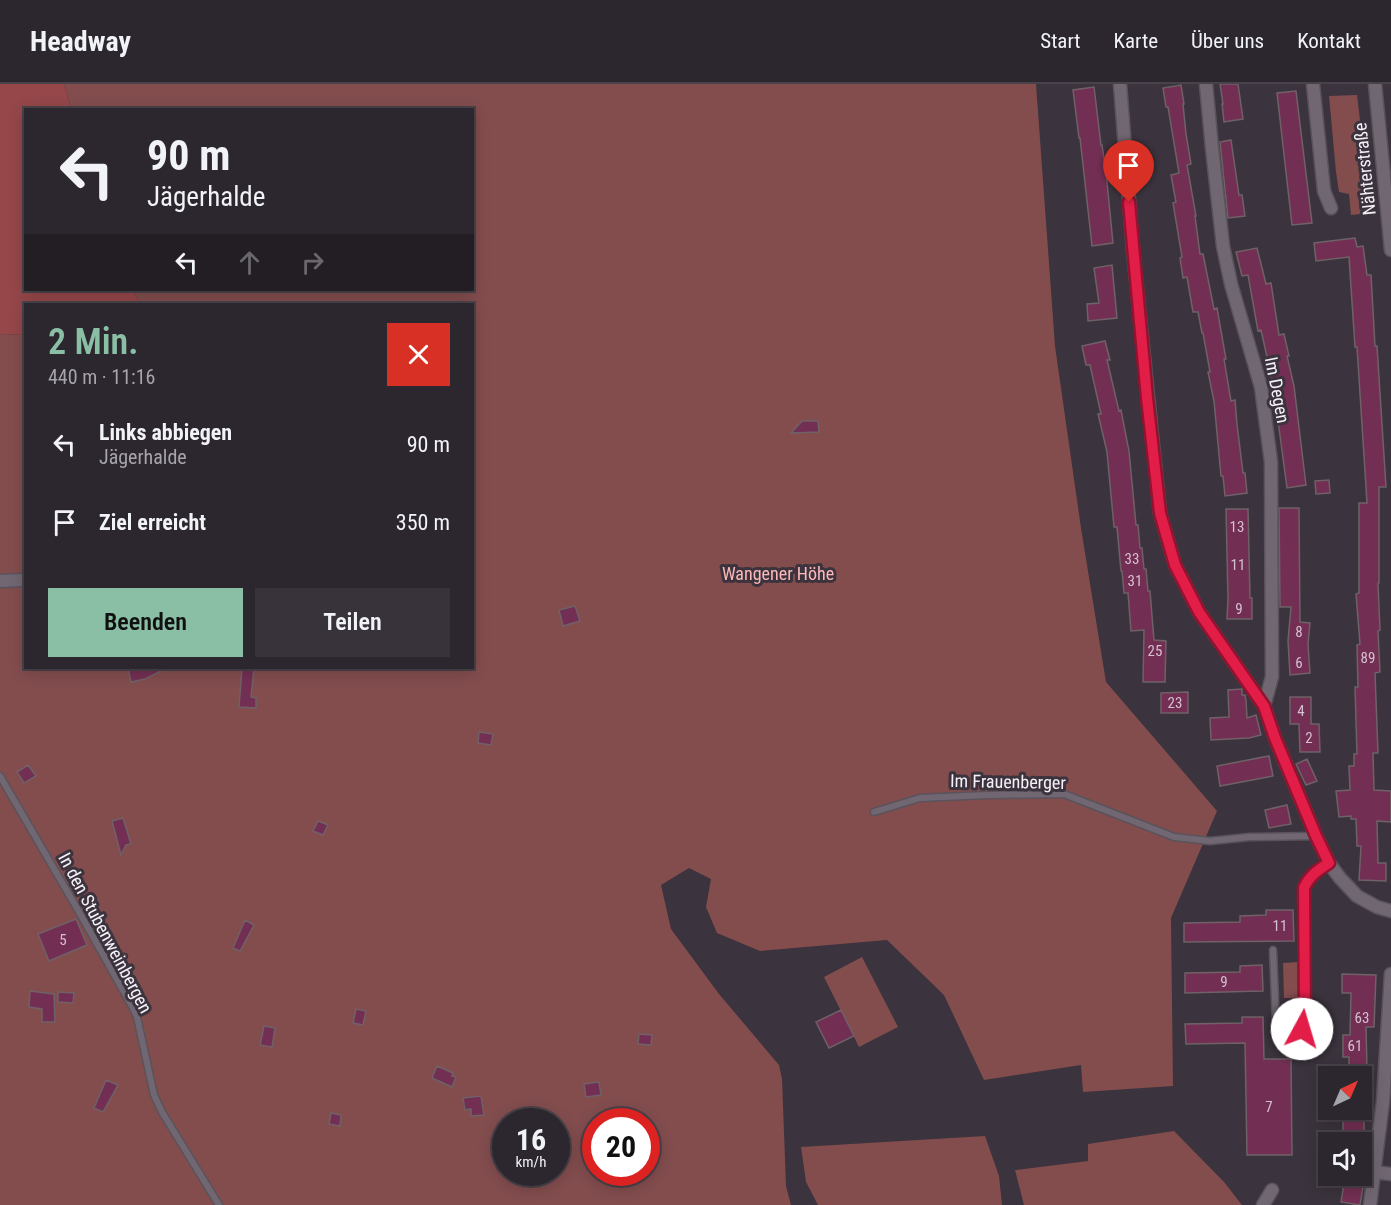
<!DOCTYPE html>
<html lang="de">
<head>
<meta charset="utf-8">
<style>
	:root { --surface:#2c262e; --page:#38323a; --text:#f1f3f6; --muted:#a6a5aa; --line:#48434a; --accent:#8abfa5 }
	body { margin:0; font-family:"Roboto Condensed",sans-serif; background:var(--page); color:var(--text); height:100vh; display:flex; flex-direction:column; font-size:22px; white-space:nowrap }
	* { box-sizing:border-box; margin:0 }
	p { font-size:20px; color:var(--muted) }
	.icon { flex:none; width:33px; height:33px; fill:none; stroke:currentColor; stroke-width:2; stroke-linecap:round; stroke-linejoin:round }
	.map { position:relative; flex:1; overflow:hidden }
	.panel { position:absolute; left:24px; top:219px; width:450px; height:366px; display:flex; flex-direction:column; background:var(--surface); border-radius:0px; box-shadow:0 3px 15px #0003,0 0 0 2px var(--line) }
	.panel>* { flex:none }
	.guide { position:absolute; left:24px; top:24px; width:450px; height:183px; border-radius:0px; box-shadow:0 3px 15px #0003,0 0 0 2px var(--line); background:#2c262e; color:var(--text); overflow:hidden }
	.needle { width:39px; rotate:44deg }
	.controls { position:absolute; left:1318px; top:982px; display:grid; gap:12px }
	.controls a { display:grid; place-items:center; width:54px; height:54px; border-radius:0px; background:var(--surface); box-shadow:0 3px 15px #0003,0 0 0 2px var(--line); font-size:30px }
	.speed { position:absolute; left:492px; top:1024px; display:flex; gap:12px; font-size:30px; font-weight:700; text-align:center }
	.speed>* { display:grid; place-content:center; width:78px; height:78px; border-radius:50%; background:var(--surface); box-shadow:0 3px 15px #0003,0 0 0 2px var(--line); line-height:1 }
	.speed small { font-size:15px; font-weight:400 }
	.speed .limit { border:9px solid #d22; background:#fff; color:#111 }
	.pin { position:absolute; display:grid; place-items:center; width:51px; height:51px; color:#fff; margin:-62px -26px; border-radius:50% 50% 50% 0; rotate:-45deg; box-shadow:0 0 6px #0007 }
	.pin .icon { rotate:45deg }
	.me { position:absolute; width:66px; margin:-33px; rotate:6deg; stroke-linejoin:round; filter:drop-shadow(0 0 4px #0008) }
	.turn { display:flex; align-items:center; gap:21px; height:126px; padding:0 24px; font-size:27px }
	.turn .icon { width:78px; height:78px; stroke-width:2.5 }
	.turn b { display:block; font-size:42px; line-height:51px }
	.lanes { display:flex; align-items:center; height:57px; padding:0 24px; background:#0003; justify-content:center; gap:30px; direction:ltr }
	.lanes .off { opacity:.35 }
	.round { display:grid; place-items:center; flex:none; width:63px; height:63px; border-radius:0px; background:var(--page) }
	.head { display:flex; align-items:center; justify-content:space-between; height:102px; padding:0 24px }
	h1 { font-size:36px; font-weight:600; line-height:45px; color:var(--accent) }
	.action { display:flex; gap:12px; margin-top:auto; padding:12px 24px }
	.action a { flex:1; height:69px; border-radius:0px; background:var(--accent); color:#111; font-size:24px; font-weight:600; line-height:69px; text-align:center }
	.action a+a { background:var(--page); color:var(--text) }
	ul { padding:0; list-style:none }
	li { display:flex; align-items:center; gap:18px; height:78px; padding:0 24px }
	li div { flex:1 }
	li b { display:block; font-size:22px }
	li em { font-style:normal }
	header { display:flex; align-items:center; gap:36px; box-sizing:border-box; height:84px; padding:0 30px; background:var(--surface); border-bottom:2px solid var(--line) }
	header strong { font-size:28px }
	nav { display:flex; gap:33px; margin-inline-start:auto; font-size:21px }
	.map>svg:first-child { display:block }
	.green { fill:#834d4e; fill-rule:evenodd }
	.forest { fill:#95474a }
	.building { fill:#732f53; stroke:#6f6167; stroke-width:1.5 }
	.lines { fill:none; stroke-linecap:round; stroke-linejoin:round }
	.lane-casing { stroke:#59535b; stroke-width:9 }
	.street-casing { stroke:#59535b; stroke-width:15 }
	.lane { stroke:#716772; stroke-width:6 }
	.street { stroke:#716772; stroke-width:12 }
	.route-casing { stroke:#92132f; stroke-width:15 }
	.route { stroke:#e11d48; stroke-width:10 }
	.labels { text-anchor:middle; stroke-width:6; stroke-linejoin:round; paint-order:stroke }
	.number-label { font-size:15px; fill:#d5c0cf }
	.street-label { font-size:18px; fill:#f6f1f8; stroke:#3b333d }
	.park-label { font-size:18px; fill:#fdb8b8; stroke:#3b333d }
</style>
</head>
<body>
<header>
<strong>Headway</strong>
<nav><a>Start</a><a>Karte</a><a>Über uns</a><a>Kontakt</a></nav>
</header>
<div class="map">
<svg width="1391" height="1121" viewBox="0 0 1391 1121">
	<rect width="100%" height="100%" fill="#3b333d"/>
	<path class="green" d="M 64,0 L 1036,0 L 1055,262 L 1081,444 L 1106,598 L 1217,727 L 1171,834 L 1173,1002 L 1083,1008 L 1081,981 L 984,996 L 944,911 L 887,856 L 760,867 L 717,849 L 706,823 L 711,795 L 689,784 L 661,801 L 671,845 L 719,910 L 779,981 L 782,995 L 786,1102 L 791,1121 L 0,1121 L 0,250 L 25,251 L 26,584 L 472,584 L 472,220 L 140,220 L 133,206 L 472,206 L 472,26 L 71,25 ZM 506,1038 L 556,1038 L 556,1089 L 506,1089 ZM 596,1038 L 646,1038 L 646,1089 L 596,1089 Z
		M 1357,11 L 1371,129 L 1351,131 L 1349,110 L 1339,108 L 1336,88 L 1329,12 Z
		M 862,873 L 898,943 L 859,963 L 824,893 Z
		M 1299,878 L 1301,932 L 1297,940 L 1293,943 L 1292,914 L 1284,914 L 1283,879 Z
		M 1174,1047 L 1224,1098 L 1242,1121 L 1024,1121 L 1015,1086 L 1088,1077 L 1088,1060 Z
		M 985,1052 L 999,1092 L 1002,1121 L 818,1121 L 806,1098 L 801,1063 Z"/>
	<path class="forest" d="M 0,0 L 64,0 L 71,25 L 26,26 L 26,206 L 133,206 L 140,220 L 26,220 L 25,251 L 0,250 Z"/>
	<path class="building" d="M 1220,0 L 1238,0 L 1243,35 L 1224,38 L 1222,20 L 1223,20 Z
		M 1181,1 L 1184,20 L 1183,20 L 1186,50 L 1191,80 L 1187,81 L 1196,132 L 1195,132 L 1200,170 L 1203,170 L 1214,225 L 1217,224 L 1226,275 L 1224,275 L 1231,317 L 1235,316 L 1237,340 L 1243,389 L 1245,389 L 1247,409 L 1225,412 L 1223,392 L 1221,392 L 1214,317 L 1208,288 L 1210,288 L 1203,249 L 1202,249 L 1198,228 L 1193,228 L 1187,193 L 1183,194 L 1180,174 L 1182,173 L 1173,119 L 1176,118 L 1171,91 L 1179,89 L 1168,23 L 1166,23 L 1163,4 Z
		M 1094,3 L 1101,61 L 1102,61 L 1106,88 L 1113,159 L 1092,162 L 1080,54 L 1079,54 L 1073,6 Z
		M 1296,7 L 1312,139 L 1292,141 L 1277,9 Z
		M 1231,56 L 1239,111 L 1242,111 L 1245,132 L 1228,134 L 1220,58 Z
		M 1355,154 L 1357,163 L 1363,162 L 1367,191 L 1371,191 L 1375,262 L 1377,262 L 1386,403 L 1379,403 L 1379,499 L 1378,499 L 1380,546 L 1378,547 L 1380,588 L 1375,589 L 1378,669 L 1373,669 L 1374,706 L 1391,707 L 1391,738 L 1377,737 L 1378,779 L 1386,779 L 1386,797 L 1359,796 L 1361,762 L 1357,762 L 1356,735 L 1351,735 L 1351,732 L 1339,733 L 1336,707 L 1350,706 L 1349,682 L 1354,682 L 1354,670 L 1357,670 L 1355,603 L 1358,603 L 1357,561 L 1360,560 L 1356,510 L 1359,509 L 1359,419 L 1367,419 L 1357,263 L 1355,263 L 1349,173 L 1316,177 L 1314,159 Z
		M 1257,164 L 1266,200 L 1271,199 L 1279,251 L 1284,250 L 1289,272 L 1287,272 L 1294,302 L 1306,401 L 1287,404 L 1275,314 L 1276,314 L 1261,246 L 1258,247 L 1248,191 L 1242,192 L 1236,168 Z
		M 1112,181 L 1117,234 L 1088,237 L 1087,220 L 1099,219 L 1094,184 Z
		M 1105,257 L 1110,276 L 1107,276 L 1119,327 L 1121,326 L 1129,367 L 1136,441 L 1138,441 L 1140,464 L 1142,464 L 1144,485 L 1146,485 L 1148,507 L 1150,507 L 1154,556 L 1166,557 L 1165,598 L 1143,598 L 1144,546 L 1131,547 L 1128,509 L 1124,509 L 1122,487 L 1121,487 L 1117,443 L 1114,443 L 1107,368 L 1098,330 L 1101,330 L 1090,281 L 1086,281 L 1082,262 Z
		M 802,337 L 818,337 L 819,348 L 791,349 Z
		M 1329,396 L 1330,409 L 1316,410 L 1315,397 Z
		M 1279,424 L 1299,424 L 1300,538 L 1310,539 L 1308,560 L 1310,589 L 1290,591 L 1288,557 L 1291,523 L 1280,523 Z
		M 1226,425 L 1248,425 L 1250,514 L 1252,514 L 1252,535 L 1227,535 L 1228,515 Z
		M 575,522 L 580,537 L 563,542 L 559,526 Z
		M 128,584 L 167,584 L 145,595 L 131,598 Z
		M 242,584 L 254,584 L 251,613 L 256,614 L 256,624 L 239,623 Z
		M 1242,605 L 1242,611 L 1245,611 L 1246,616 L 1247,634 L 1256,631 L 1261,651 L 1249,654 L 1211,656 L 1210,634 L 1229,633 L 1228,606 Z
		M 1188,608 L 1188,629 L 1161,629 L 1161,609 Z
		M 1290,613 L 1311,613 L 1311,640 L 1319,640 L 1320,668 L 1300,668 L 1299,640 L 1290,640 Z
		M 479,648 L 493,650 L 491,661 L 478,659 Z
		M 1269,672 L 1273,692 L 1220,702 L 1217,682 Z
		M 1307,675 L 1317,697 L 1306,701 L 1296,680 Z
		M 28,681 L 36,692 L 24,699 L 17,688 Z
		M 1287,721 L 1291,740 L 1269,744 L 1265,726 Z
		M 123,734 L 131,760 L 126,761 L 121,771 L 112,737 Z
		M 318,737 L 328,741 L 323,751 L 313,747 Z
		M 1266,826 L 1293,826 L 1294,857 L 1184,858 L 1184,839 L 1240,838 L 1240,832 L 1266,831 Z
		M 76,835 L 87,861 L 49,877 L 38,850 Z
		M 245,836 L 254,841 L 240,867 L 233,864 Z
		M 1262,881 L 1263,907 L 1185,909 L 1185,889 L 1240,888 L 1240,882 Z
		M 1342,890 L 1376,891 L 1374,943 L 1366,943 L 1367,984 L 1372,984 L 1372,1028 L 1364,1028 L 1364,1059 L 1343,1059 L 1343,1026 L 1362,1026 L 1362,993 L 1349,993 L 1349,973 L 1343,973 L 1343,951 L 1350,951 L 1351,909 L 1342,909 Z
		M 30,907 L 54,910 L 55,938 L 42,938 L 42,925 L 29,923 Z
		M 58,908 L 74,909 L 73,919 L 58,918 Z
		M 356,925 L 366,927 L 363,941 L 353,939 Z
		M 841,926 L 854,952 L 829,964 L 816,938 Z
		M 1242,933 L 1263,933 L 1264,975 L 1291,975 L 1292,1071 L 1247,1071 L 1245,959 L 1186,960 L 1185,940 L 1242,939 Z
		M 264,942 L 275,944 L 272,963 L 260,961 Z
		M 639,950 L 652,951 L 651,961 L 638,960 Z
		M 437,982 L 453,989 L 452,992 L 456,993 L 452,1003 L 432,994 Z
		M 106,996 L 118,1001 L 103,1028 L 94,1024 Z
		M 599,998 L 601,1011 L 586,1013 L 584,1000 Z
		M 481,1012 L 484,1031 L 471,1032 L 471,1025 L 465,1026 L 463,1014 Z
		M 331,1029 L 341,1031 L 340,1042 L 329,1040 Z
		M 1345,1094 L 1364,1097 L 1360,1121 L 1341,1118 Z"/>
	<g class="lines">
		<g class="lane-casing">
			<path id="lane" d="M 0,692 L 78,826 L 133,924 L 137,933 L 154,1011 L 162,1028 L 219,1121
				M 874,728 L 920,714 L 988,711 L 1064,710 L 1174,753 L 1210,757 L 1249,753 L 1316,752
				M 1273,866 L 1276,940 L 1278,950 L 1288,953 L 1298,952 L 1302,945 L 1305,929 L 1304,804 C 1309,792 1318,786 1329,779"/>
		</g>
		<g class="street-casing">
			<path id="street" d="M 1120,0 L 1133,166 L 1160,429 L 1175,481 L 1199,528 L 1264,622 L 1275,654 L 1316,752 L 1329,779 L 1340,794 L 1357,812 L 1377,823 L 1391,827
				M 1206,0 L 1212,64 L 1223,162 L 1231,200 L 1261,303 L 1271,378 L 1272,593 L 1264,622
				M 1313,0 L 1324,107 L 1331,124
				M 1375,0 L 1391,166
				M 0,497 L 23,496
				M 1374,1088 L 1391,1090
				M 1263,1121 L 1272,1106
				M 1370,1121 L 1383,1017 L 1391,890"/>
		</g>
		<use href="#lane" class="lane"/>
		<use href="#street" class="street"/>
	</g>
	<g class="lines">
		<g class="route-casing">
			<path id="route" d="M 1129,118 L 1147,314 L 1160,429 L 1175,481 L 1199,528 L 1264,622 L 1275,654 L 1316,752 L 1329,779 C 1318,786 1309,792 1304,804 L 1305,929 L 1302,945"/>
		</g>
		<use href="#route" class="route"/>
	</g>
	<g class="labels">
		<g class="number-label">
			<text x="1237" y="448">13</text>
			<text x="1132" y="480">33</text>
			<text x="1238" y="486">11</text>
			<text x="1135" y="502">31</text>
			<text x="1239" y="530">9</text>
			<text x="1299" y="553">8</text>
			<text x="1155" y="572">25</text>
			<text x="1368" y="579">89</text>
			<text x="1299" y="584">6</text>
			<text x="1175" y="624">23</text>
			<text x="1301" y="632">4</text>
			<text x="1309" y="659">2</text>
			<text x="1280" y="847">11</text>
			<text x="63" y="861">5</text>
			<text x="1224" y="903">9</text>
			<text x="1362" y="939">63</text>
			<text x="1355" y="967">61</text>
			<text x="1269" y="1028">7</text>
		</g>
		<g class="street-label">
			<text transform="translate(1365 85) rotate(-96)" y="6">Nähterstraße</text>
			<text transform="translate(1277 306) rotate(79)" y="6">Im Degen</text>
			<text transform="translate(1008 698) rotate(1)" y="6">Im Frauenberger</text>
			<text transform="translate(105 849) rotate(62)" y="6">In den Stubenweinbergen</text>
		</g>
		<g class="park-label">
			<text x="778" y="496">Wangener Höhe</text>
		</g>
	</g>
</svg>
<div class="controls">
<a><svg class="needle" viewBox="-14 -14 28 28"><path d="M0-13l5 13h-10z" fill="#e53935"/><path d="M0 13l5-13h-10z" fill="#a6a5aa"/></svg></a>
<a><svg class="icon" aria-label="sound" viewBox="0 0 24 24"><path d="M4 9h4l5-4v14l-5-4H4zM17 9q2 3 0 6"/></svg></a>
</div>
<div class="speed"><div>16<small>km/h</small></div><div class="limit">20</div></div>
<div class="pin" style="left:1129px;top:118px;background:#d93025"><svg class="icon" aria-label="arrive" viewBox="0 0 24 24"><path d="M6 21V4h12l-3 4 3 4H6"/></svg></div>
<svg class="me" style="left:1302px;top:945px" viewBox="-20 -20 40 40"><circle r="19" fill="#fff"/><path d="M0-13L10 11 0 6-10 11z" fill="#e11d48"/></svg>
<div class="guide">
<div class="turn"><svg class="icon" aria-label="left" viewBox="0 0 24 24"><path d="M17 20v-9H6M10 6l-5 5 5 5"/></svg><div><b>90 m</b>Jägerhalde</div></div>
<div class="lanes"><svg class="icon" aria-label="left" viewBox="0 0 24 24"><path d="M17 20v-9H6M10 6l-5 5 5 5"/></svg><svg class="icon off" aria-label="ahead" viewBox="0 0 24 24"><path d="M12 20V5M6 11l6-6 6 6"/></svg><svg class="icon off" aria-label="right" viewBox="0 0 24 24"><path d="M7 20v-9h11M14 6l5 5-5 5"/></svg></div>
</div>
<section class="panel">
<div class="head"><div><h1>2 Min.</h1><p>440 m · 11:16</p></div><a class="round" style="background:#d93025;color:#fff"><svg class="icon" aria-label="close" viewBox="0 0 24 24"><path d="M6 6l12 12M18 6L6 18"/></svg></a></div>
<ul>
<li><svg class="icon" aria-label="left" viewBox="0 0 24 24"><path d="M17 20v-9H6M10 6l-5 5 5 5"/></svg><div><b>Links abbiegen</b><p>Jägerhalde</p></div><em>90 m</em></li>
<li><svg class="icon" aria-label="arrive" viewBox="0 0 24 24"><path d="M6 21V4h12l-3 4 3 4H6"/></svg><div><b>Ziel erreicht</b></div><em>350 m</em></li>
</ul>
<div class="action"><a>Beenden</a><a>Teilen</a></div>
</section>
</div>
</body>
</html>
